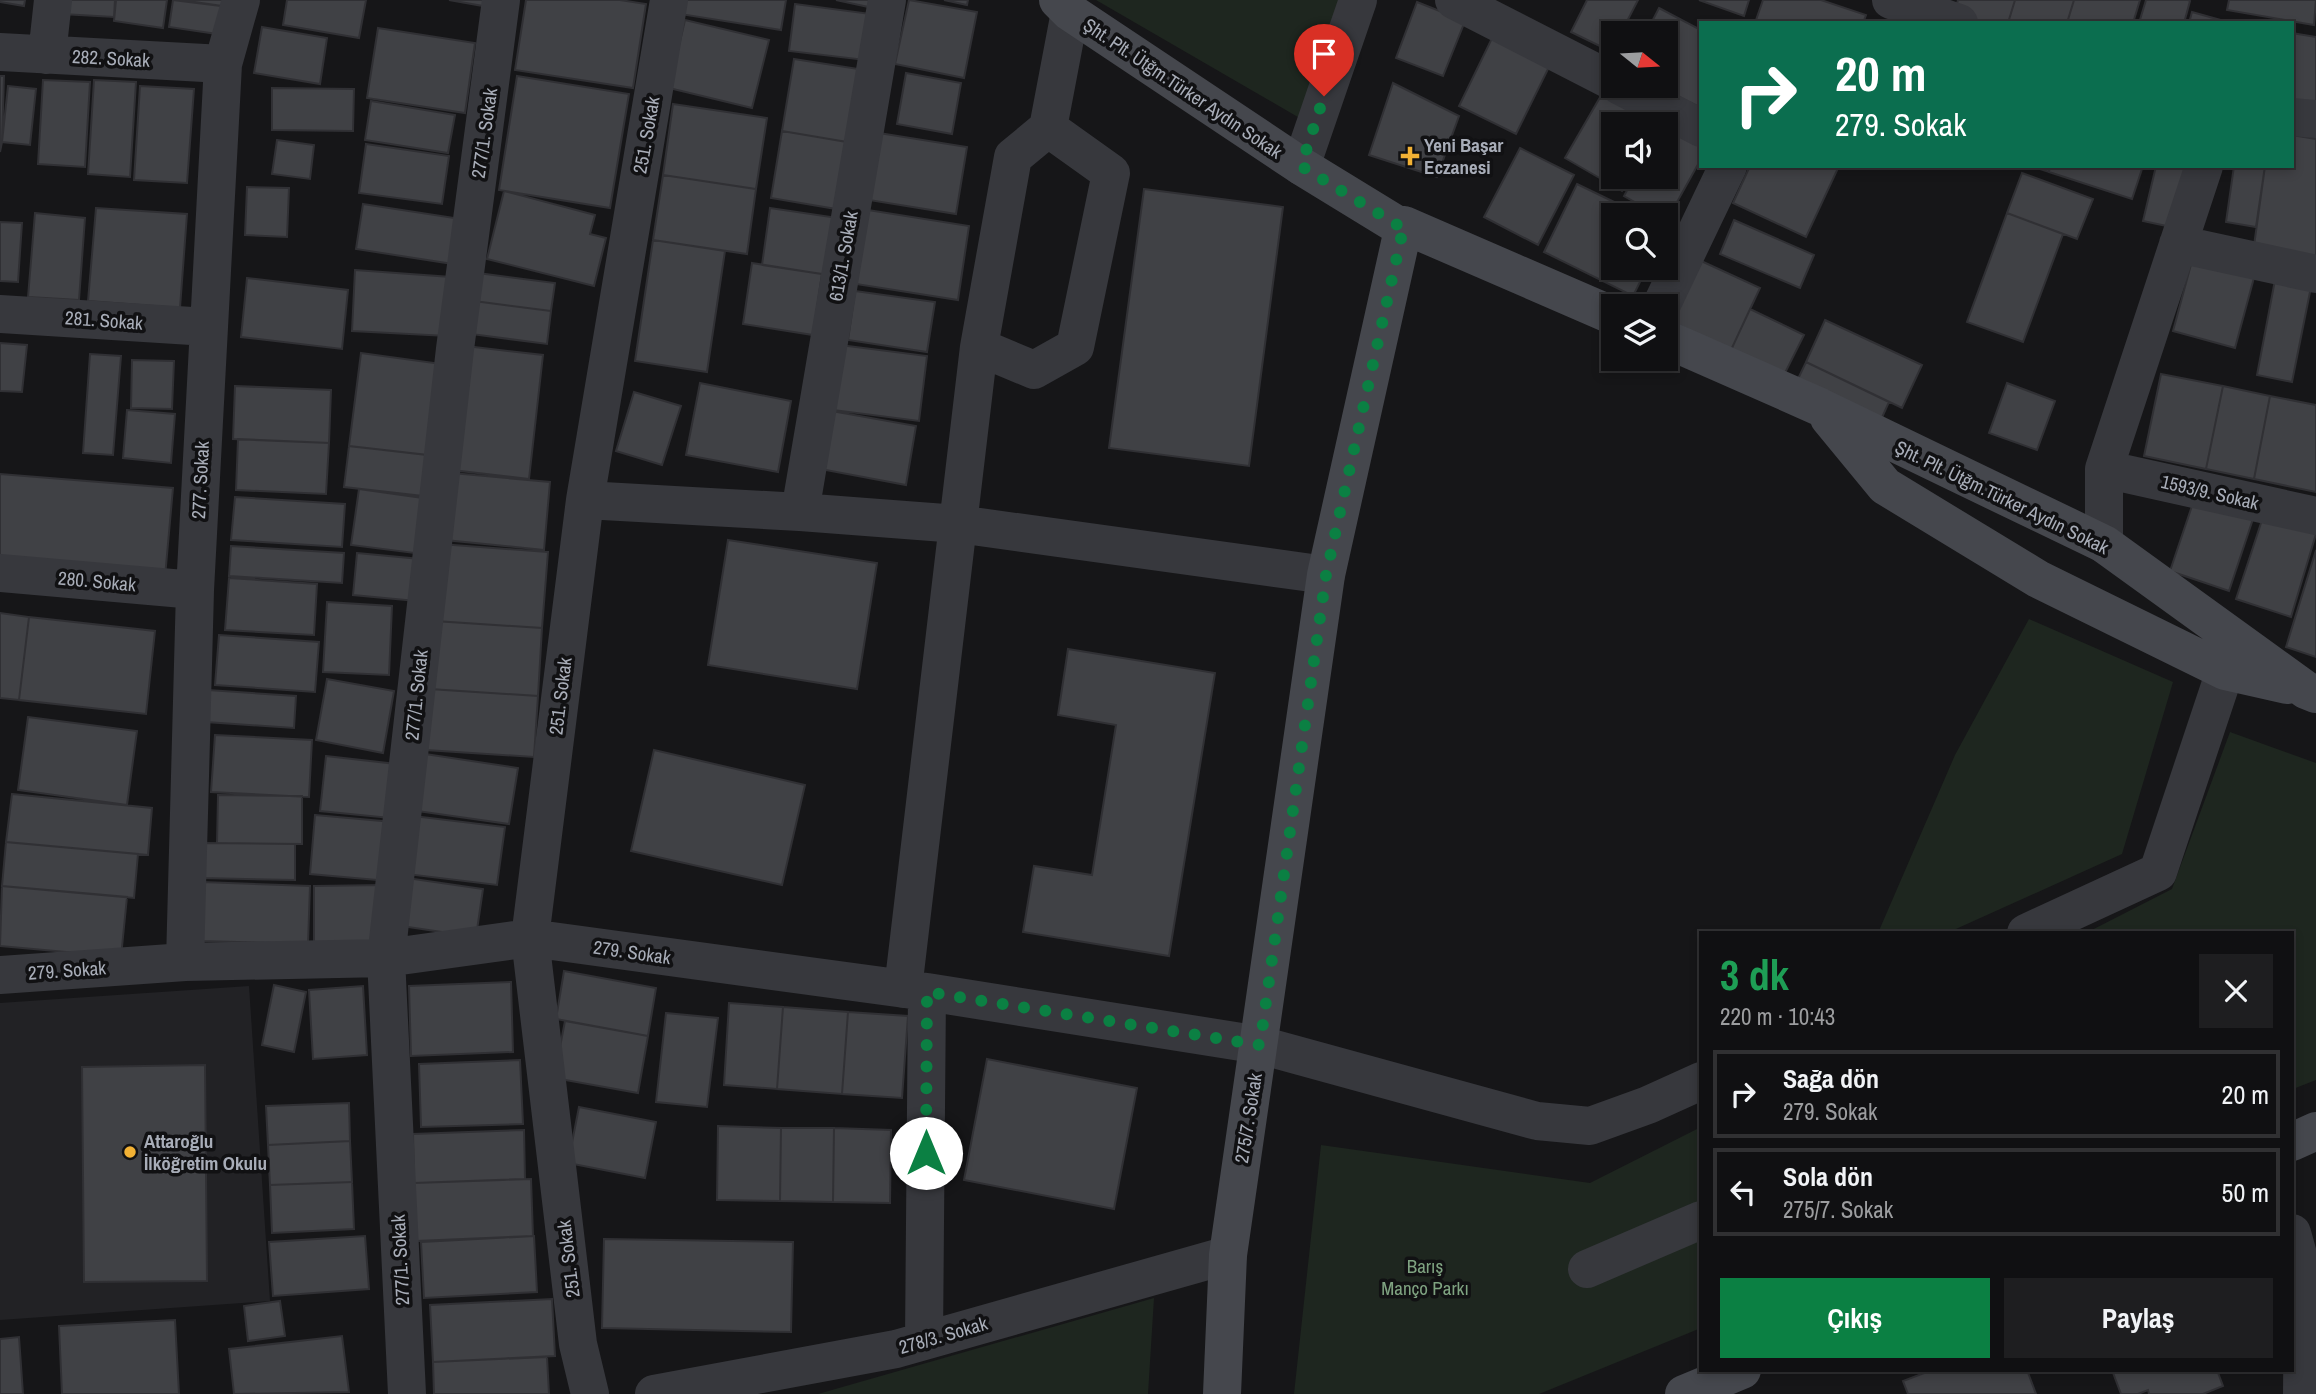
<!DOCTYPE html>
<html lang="tr">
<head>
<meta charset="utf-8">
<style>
	:root { --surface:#101012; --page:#1e1e20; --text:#f1f3f6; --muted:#9c9d9f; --line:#303032; --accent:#0b8043 }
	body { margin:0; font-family:"Archivo Narrow",sans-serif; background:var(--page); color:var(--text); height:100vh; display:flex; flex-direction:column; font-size:26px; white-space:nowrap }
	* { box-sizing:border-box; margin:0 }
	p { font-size:23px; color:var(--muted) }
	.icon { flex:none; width:38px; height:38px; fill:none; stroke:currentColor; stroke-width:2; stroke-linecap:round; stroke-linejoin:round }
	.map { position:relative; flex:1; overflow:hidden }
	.sheet { position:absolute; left:1699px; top:931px; width:595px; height:441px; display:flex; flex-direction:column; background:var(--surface); border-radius:0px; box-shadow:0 4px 10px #0003,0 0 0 2px var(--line) }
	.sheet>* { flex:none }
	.top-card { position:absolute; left:1699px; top:21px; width:595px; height:147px; border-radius:0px; box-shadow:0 4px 10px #0003,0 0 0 2px var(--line); background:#0b6e4f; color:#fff; overflow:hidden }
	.needle { width:46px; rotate:108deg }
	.tools { position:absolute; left:1601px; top:21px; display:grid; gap:14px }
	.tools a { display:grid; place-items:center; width:77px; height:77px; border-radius:0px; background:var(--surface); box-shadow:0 4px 10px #0003,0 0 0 2px var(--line); font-size:35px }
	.pin { position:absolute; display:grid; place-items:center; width:60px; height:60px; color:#fff; margin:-72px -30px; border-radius:50% 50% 50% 0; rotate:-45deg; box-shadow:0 0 7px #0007 }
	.pin .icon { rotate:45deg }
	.me { position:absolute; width:77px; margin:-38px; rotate:0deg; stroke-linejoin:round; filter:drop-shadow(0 0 5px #0008) }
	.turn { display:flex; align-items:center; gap:24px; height:147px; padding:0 21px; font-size:32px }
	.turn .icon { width:91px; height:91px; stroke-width:2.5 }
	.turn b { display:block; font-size:49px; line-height:60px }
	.round { display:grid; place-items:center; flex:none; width:74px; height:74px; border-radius:0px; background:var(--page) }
	.headline { display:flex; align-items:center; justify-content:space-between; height:119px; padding:0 21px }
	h1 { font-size:42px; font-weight:700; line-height:52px; color:#1e9e55 }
	.cta { display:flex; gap:14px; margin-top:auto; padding:14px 21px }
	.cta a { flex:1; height:80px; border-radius:0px; background:var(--accent); color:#fff; font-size:28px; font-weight:700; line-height:80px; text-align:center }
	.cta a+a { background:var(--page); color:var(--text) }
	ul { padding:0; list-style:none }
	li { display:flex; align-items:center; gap:21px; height:88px; margin:0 14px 10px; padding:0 7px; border:4px solid var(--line); border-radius:0px }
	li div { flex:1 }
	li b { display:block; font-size:26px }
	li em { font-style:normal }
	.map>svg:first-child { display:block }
	.built { fill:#222225 }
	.green { fill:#1e261f }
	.building { fill:#404145; stroke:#303034; stroke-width:2 }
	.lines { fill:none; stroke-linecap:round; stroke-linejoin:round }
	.street { stroke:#37383d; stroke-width:38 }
	.secondary { stroke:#45474d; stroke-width:38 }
	.route { stroke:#0b8043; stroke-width:12; stroke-dasharray:0 21.6 }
	.poi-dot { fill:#f2b134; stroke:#111113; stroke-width:2.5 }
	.labels { text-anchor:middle; stroke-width:7; stroke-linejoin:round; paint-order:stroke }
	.street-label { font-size:19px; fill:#a8adb8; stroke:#111113 }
	.poi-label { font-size:19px; font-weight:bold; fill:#a8adb8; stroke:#111113; text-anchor:start }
	.park-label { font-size:19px; fill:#7fa381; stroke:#111113 }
</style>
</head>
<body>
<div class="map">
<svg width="2316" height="1394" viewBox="0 0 2316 1394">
	<rect width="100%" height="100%" fill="#161618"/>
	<path class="built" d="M 249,986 L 270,1301 L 0,1320 L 0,1003 Z"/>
	<path class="green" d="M 1096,0 L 1342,0 L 1303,120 Z
		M 2029,619 L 2173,682 L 2122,854 L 1947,933 L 1878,933 L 1955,755 Z
		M 2230,732 L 2316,763 L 2316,1080 L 2293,1089 L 2292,933 L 2086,933 L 2172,889 Z
		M 1701,1127 L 1701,1328 L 1539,1394 L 1294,1394 L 1321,1145 L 1590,1183 Z
		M 1154,1298 L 1148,1394 L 818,1394 Z"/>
	<path class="building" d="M 0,0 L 25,0 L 24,6 L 0,2 Z
		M 63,0 L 115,0 L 114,17 L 62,14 Z
		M 116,0 L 167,0 L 163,28 L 114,21 Z
		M 173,0 L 229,7 L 224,35 L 169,27 Z
		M 181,0 L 230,0 L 229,7 Z
		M 287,0 L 366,0 L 359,38 L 283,25 Z
		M 449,0 L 484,0 L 483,6 Z
		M 526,0 L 620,0 L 646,4 L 633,88 L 515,70 Z
		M 682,0 L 786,0 L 781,30 L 680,14 Z
		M 836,0 L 874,0 L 873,8 Z
		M 909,0 L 977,12 L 964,78 L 895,64 Z
		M 944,0 L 968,0 L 967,5 Z
		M 1587,0 L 1638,0 L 1621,33 L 1614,33 L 1612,52 L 1571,32 Z
		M 1699,0 L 1749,0 L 1744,16 Z
		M 1763,0 L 1821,0 L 1866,15 L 1863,23 L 1755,23 Z
		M 1958,0 L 2015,0 L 2008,23 L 1983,23 L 1954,13 Z
		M 2015,0 L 2074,0 L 2067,23 L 2008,23 Z
		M 2074,0 L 2140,0 L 2133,23 L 2067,23 Z
		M 2146,0 L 2188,0 L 2190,1 L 2184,23 L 2139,23 Z
		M 2229,0 L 2316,0 L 2314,25 L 2227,10 Z
		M 1417,2 L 1465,21 L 1443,76 L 1396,58 Z
		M 795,4 L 871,14 L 865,60 L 789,51 Z
		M 1659,8 L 1701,30 L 1701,108 L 1657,86 L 1666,86 L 1666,33 L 1646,33 Z
		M 2192,12 L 2224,21 L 2223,23 L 2189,23 Z
		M 685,20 L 769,40 L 752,108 L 669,88 Z
		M 262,27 L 327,38 L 320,84 L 254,73 Z
		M 378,28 L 475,43 L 465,113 L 367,98 Z
		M 1495,32 L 1552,61 L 1516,134 L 1459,106 Z
		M 2292,33 L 2316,37 L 2316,115 L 2292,112 Z
		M 794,59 L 865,70 L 853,143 L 782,131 Z
		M 906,73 L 961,83 L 952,134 L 897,124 Z
		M 0,76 L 4,76 L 2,142 L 0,152 Z
		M 517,76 L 629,94 L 610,208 L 499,190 Z
		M 43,80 L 90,82 L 85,167 L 38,164 Z
		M 94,80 L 136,82 L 130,177 L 88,174 Z
		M 1393,83 L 1459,116 L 1437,177 L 1369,155 Z
		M 8,86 L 36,89 L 30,145 L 2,142 Z
		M 140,86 L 194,89 L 187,183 L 134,180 Z
		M 1606,87 L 1659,124 L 1614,124 L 1614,177 L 1630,177 L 1622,191 L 1565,158 Z
		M 272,88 L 354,89 L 353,131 L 272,130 Z
		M 371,101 L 455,115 L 448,153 L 365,140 Z
		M 673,104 L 767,118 L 756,189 L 663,175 Z
		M 1666,124 L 1701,142 L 1701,159 L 1667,220 L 1666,215 L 1658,215 L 1624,196 L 1634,177 L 1666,177 Z
		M 782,131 L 853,143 L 842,210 L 771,198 Z
		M 879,133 L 967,147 L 956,214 L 869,200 Z
		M 2292,135 L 2316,139 L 2316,262 L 2253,253 L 2265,166 L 2292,166 Z
		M 277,140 L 314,145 L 310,179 L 272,174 Z
		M 366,144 L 449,156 L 442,204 L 359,193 Z
		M 1520,148 L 1574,175 L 1538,245 L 1484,217 Z
		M 1750,166 L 1839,166 L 1806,237 L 1733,203 Z
		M 2031,166 L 2050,166 L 2049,172 Z
		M 2050,166 L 2143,166 L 2132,199 L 2049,172 Z
		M 2156,166 L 2191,166 L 2176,228 L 2143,221 Z
		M 2234,166 L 2265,166 L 2256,227 L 2226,222 Z
		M 2022,173 L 2093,199 L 2077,239 L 2007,213 Z
		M 663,175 L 756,189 L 747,254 L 653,240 Z
		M 1577,184 L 1641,215 L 1614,215 L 1614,268 L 1647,268 L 1633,296 L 1544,252 Z
		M 247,187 L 289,188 L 287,237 L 245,235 Z
		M 1144,189 L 1283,207 L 1249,466 L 1109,448 Z
		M 504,191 L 595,215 L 590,234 L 606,238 L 594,286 L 487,259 Z
		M 363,204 L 461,219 L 453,264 L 356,249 Z
		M 96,208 L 187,214 L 180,308 L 88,301 Z
		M 770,208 L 838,218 L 829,275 L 762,265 Z
		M 868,210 L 969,226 L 958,300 L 856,284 Z
		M 35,213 L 85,218 L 79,300 L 28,297 Z
		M 2007,213 L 2063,234 L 2023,342 L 1967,322 Z
		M 1734,220 L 1814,255 L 1800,288 L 1720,254 Z
		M 0,222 L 22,223 L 18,282 L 0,281 Z
		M 653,240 L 725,251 L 707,372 L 635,361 Z
		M 2193,257 L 2255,274 L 2235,348 L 2173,331 Z
		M 1699,260 L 1760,288 L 1731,350 L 1670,321 Z
		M 752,263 L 822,274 L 813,335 L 743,324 Z
		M 355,270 L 451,277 L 447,336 L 352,331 Z
		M 478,273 L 555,283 L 551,311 L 474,301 Z
		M 247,278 L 348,290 L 342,349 L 241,337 Z
		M 2275,280 L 2311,287 L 2292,382 L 2257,375 Z
		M 855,291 L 935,302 L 927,352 L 848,340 Z
		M 474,301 L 551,311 L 547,344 L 471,334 Z
		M 1750,309 L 1804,335 L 1784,375 L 1731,350 Z
		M 1825,320 L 1922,365 L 1902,408 L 1806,362 Z
		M 0,343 L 27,345 L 22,392 L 0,391 Z
		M 840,345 L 927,356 L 919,421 L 833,410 Z
		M 466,346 L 543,355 L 529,479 L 452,470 Z
		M 361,353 L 449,365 L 437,456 L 349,446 Z
		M 90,354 L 121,356 L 113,455 L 83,453 Z
		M 132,360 L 174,361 L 172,409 L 131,408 Z
		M 1806,362 L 1889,402 L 1880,422 L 1796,383 Z
		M 2161,374 L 2223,386 L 2206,469 L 2144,456 Z
		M 700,383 L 791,401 L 778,472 L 686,455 Z
		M 2007,383 L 2055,401 L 2037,450 L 1989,433 Z
		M 235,386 L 331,390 L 329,443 L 233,439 Z
		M 2223,386 L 2270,396 L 2254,479 L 2206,469 Z
		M 634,392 L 681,406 L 662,465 L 616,451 Z
		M 2270,396 L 2316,405 L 2316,492 L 2254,479 Z
		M 127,410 L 175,414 L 171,463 L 123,458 Z
		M 826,410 L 916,426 L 906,485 L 815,468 Z
		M 238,439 L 329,443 L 326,494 L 236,490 Z
		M 349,446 L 427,455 L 423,496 L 344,487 Z
		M 452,473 L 550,482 L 544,550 L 445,540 Z
		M 0,474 L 173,488 L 165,577 L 0,564 Z
		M 359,489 L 430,499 L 422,554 L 351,545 Z
		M 235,497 L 345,504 L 342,547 L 231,540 Z
		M 2194,500 L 2253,519 L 2229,591 L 2170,571 Z
		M 2263,517 L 2316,534 L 2291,617 L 2236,599 Z
		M 728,540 L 877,563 L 857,689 L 708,665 Z
		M 440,544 L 548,552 L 542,628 L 435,621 Z
		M 231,546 L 344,553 L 342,583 L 229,576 Z
		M 2316,550 L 2316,657 L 2286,647 Z
		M 357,553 L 420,559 L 416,601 L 353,595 Z
		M 229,578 L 317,584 L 314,635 L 225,630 Z
		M 327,602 L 392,606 L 389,675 L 323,672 Z
		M 0,613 L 29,617 L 19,700 L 0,698 Z
		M 29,617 L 155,631 L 146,714 L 19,700 Z
		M 435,621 L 542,628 L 538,696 L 430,689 Z
		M 219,635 L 319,642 L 315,692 L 215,685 Z
		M 1068,649 L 1215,673 L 1169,956 L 1023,932 L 1034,866 L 1092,875 L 1116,725 L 1058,715 Z
		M 327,679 L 394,691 L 383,753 L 316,740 Z
		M 430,689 L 538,696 L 534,757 L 426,750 Z
		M 208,690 L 296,696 L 294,728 L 206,722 Z
		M 28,717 L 137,731 L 127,805 L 18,790 Z
		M 215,735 L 312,740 L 309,797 L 211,792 Z
		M 654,750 L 805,785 L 782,885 L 631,851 Z
		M 412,752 L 518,768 L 509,824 L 403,809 Z
		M 326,756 L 396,764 L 390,818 L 320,811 Z
		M 12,794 L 152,808 L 148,855 L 6,842 Z
		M 218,795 L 302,796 L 302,844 L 217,843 Z
		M 315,815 L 393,822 L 388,881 L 310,874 Z
		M 405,815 L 505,827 L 497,885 L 398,873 Z
		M 6,842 L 138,854 L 134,898 L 2,886 Z
		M 202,843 L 295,844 L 295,880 L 201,878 Z
		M 407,878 L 483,889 L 476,937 L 401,926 Z
		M 202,882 L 310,886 L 308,944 L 200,941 Z
		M 384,885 L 385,945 L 314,946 L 314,886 Z
		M 2,886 L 127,897 L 121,957 L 0,946 Z
		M 564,971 L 656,988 L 648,1036 L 556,1019 Z
		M 511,982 L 513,1052 L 411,1056 L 409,986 Z
		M 274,985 L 306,992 L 294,1052 L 262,1045 Z
		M 363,986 L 367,1055 L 313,1059 L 309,990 Z
		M 729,1003 L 783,1007 L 777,1089 L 724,1085 Z
		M 783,1007 L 848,1012 L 842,1094 L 777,1089 Z
		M 848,1012 L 908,1016 L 902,1098 L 842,1094 Z
		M 666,1013 L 718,1018 L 707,1107 L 656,1102 Z
		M 565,1021 L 648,1036 L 638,1093 L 554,1078 Z
		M 987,1059 L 1137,1088 L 1114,1209 L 964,1180 Z
		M 520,1060 L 523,1124 L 421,1127 L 419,1064 Z
		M 205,1065 L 207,1281 L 84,1282 L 82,1067 Z
		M 349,1103 L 350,1141 L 268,1145 L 266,1106 Z
		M 579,1107 L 656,1122 L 645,1178 L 568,1163 Z
		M 718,1126 L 781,1128 L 780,1201 L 717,1200 Z
		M 781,1128 L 834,1128 L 833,1202 L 780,1201 Z
		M 834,1128 L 891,1130 L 890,1203 L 833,1202 Z
		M 524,1130 L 525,1179 L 414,1183 L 413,1134 Z
		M 350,1141 L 352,1182 L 270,1185 L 268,1145 Z
		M 531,1179 L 533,1236 L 416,1241 L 414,1183 Z
		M 352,1182 L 354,1229 L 272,1233 L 270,1185 Z
		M 365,1236 L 369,1289 L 273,1296 L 269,1242 Z
		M 534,1236 L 537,1292 L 424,1298 L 421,1242 Z
		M 604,1239 L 793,1242 L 791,1332 L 602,1328 Z
		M 552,1299 L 555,1356 L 433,1362 L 430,1305 Z
		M 280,1301 L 285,1336 L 248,1341 L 244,1306 Z
		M 175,1320 L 179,1394 L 62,1394 L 59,1326 Z
		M 342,1336 L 349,1392 L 234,1394 L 229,1349 Z
		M 19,1337 L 23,1394 L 0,1394 L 0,1339 Z
		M 547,1357 L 549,1394 L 434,1394 L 433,1362 Z
		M 1932,1370 L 2027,1370 L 2036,1394 L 1908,1394 L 1903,1381 Z
		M 2112,1370 L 2217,1370 L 2223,1386 L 2203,1394 L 2149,1394 L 2148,1390 L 2138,1394 L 2121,1394 Z"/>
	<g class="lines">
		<path class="street" d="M 1454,0 L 1614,82
			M 1891,0 L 1959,23
			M 0,52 L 223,64
			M 47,55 L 53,0
			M 1620,86 L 1701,128
			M 2292,117 L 2316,119
			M 1301,166 L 1358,0
			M 2178,244 L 2316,274
			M 1661,306 L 1728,166
			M 0,314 L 208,327
			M 979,347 L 1034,370 L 1075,347 L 1111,173 L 1048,128
			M 2104,469 L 2316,516
			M 585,500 L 800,512 L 958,524 L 1326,575
			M 800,512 L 887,0
			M 2104,544 L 2104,469 L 2204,166
			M 0,573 L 195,590
			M 2026,933 L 2158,872 L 2225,671
			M 185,962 L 195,590 L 223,64 L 241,0
			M 0,975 L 185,962 L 386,958 L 530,938 L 927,992 L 1260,1045 L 1537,1121 L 1590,1126 L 1648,1105 L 1701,1081
			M 903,989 L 979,347 L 1013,157 L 1048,128 L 1070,12
			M 2292,1233 L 2303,1273 L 2302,1394
			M 1587,1269 L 1701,1220
			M 924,1340 L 927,992
			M 407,1394 L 386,958 L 455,349 L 501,0
			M 590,1394 L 578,1344 L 530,938 L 585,500 L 669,0
			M 654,1394 L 896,1349 L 1228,1255"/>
		<path class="secondary" d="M 1058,0 L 1070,12 L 1301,166 L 1399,226 L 1404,225 L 1614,316
			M 1666,339 L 1820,407 L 2104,544 L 2306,690 L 2316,694
			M 1829,418 L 1885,486 L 2038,579 L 2225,671 L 2287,685
			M 2292,1142 L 2316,1131
			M 1222,1394 L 1228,1255 L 1326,575 L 1404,225
			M 1684,1394 L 1742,1370"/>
	</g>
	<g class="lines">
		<path class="route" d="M 926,1153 L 927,992 L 1260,1045 L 1326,575 L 1404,225 L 1399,226 L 1301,166 L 1324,96"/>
	</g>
	<g class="poi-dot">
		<path d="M1406.5 145.5h7v7h7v7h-7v7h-7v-7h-7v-7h7z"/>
		<circle cx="130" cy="1152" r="7"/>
	</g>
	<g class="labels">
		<g class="street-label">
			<text transform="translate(111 58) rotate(3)" y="7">282. Sokak</text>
			<text transform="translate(1183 88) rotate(34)" y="7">Şht. Plt. Ütğm.Türker Aydın Sokak</text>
			<text transform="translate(484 133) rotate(-82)" y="7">277/1. Sokak</text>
			<text transform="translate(646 135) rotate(-80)" y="7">251. Sokak</text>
			<text transform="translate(843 256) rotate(-80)" y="7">613/1. Sokak</text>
			<text transform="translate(104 320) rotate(4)" y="7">281. Sokak</text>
			<text transform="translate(200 480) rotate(-87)" y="7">277. Sokak</text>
			<text transform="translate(2210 492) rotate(13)" y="7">1593/9. Sokak</text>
			<text transform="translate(2002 497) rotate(26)" y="7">Şht. Plt. Ütğm.Türker Aydın Sokak</text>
			<text transform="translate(97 581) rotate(5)" y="7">280. Sokak</text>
			<text transform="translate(416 695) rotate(-84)" y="7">277/1. Sokak</text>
			<text transform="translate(560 696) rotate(-83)" y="7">251. Sokak</text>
			<text transform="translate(632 952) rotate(8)" y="7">279. Sokak</text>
			<text transform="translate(67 970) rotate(-4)" y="7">279. Sokak</text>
			<text transform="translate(1248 1118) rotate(-81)" y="7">275/7. Sokak</text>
			<text transform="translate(568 1259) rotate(-97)" y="7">251. Sokak</text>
			<text transform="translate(400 1260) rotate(-93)" y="7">277/1. Sokak</text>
			<text transform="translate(943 1335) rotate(-16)" y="7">278/3. Sokak</text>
		</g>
		<g class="poi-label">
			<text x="1424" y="152">Yeni Başar<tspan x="1424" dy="22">Eczanesi</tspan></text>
			<text x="144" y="1148">Attaroğlu<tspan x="144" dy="22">İlköğretim Okulu</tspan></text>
		</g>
		<g class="park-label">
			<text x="1425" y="1273">Barış<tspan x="1425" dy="22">Manço Parkı</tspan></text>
		</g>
	</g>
</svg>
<div class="tools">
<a><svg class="needle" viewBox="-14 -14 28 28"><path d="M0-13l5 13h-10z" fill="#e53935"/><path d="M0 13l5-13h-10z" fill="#9c9d9f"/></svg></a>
<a><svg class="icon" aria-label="sound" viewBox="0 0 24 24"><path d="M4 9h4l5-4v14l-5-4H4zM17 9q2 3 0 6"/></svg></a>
<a><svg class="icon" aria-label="search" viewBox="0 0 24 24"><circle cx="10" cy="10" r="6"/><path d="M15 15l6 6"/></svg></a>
<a><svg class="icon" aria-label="layers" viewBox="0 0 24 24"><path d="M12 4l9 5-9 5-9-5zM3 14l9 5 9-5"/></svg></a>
</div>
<div class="pin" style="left:1324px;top:96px;background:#d93025"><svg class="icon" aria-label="arrive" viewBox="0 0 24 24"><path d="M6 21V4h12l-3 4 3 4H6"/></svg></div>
<svg class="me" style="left:926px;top:1153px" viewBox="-20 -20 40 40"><circle r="19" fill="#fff"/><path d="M0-13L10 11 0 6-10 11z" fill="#0b8043"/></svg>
<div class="top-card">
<div class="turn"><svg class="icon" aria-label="right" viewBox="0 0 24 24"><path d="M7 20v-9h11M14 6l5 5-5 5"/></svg><div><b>20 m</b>279. Sokak</div></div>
</div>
<section class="sheet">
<div class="headline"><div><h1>3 dk</h1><p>220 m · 10:43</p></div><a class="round"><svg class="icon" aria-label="close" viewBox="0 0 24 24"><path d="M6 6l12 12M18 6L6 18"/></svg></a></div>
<ul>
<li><svg class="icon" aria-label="right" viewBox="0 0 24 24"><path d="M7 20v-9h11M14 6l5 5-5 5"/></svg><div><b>Sağa dön</b><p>279. Sokak</p></div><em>20 m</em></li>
<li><svg class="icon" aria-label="left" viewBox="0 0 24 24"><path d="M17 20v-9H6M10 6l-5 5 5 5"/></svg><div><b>Sola dön</b><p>275/7. Sokak</p></div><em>50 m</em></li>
</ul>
<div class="cta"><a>Çıkış</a><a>Paylaş</a></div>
</section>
</div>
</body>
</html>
